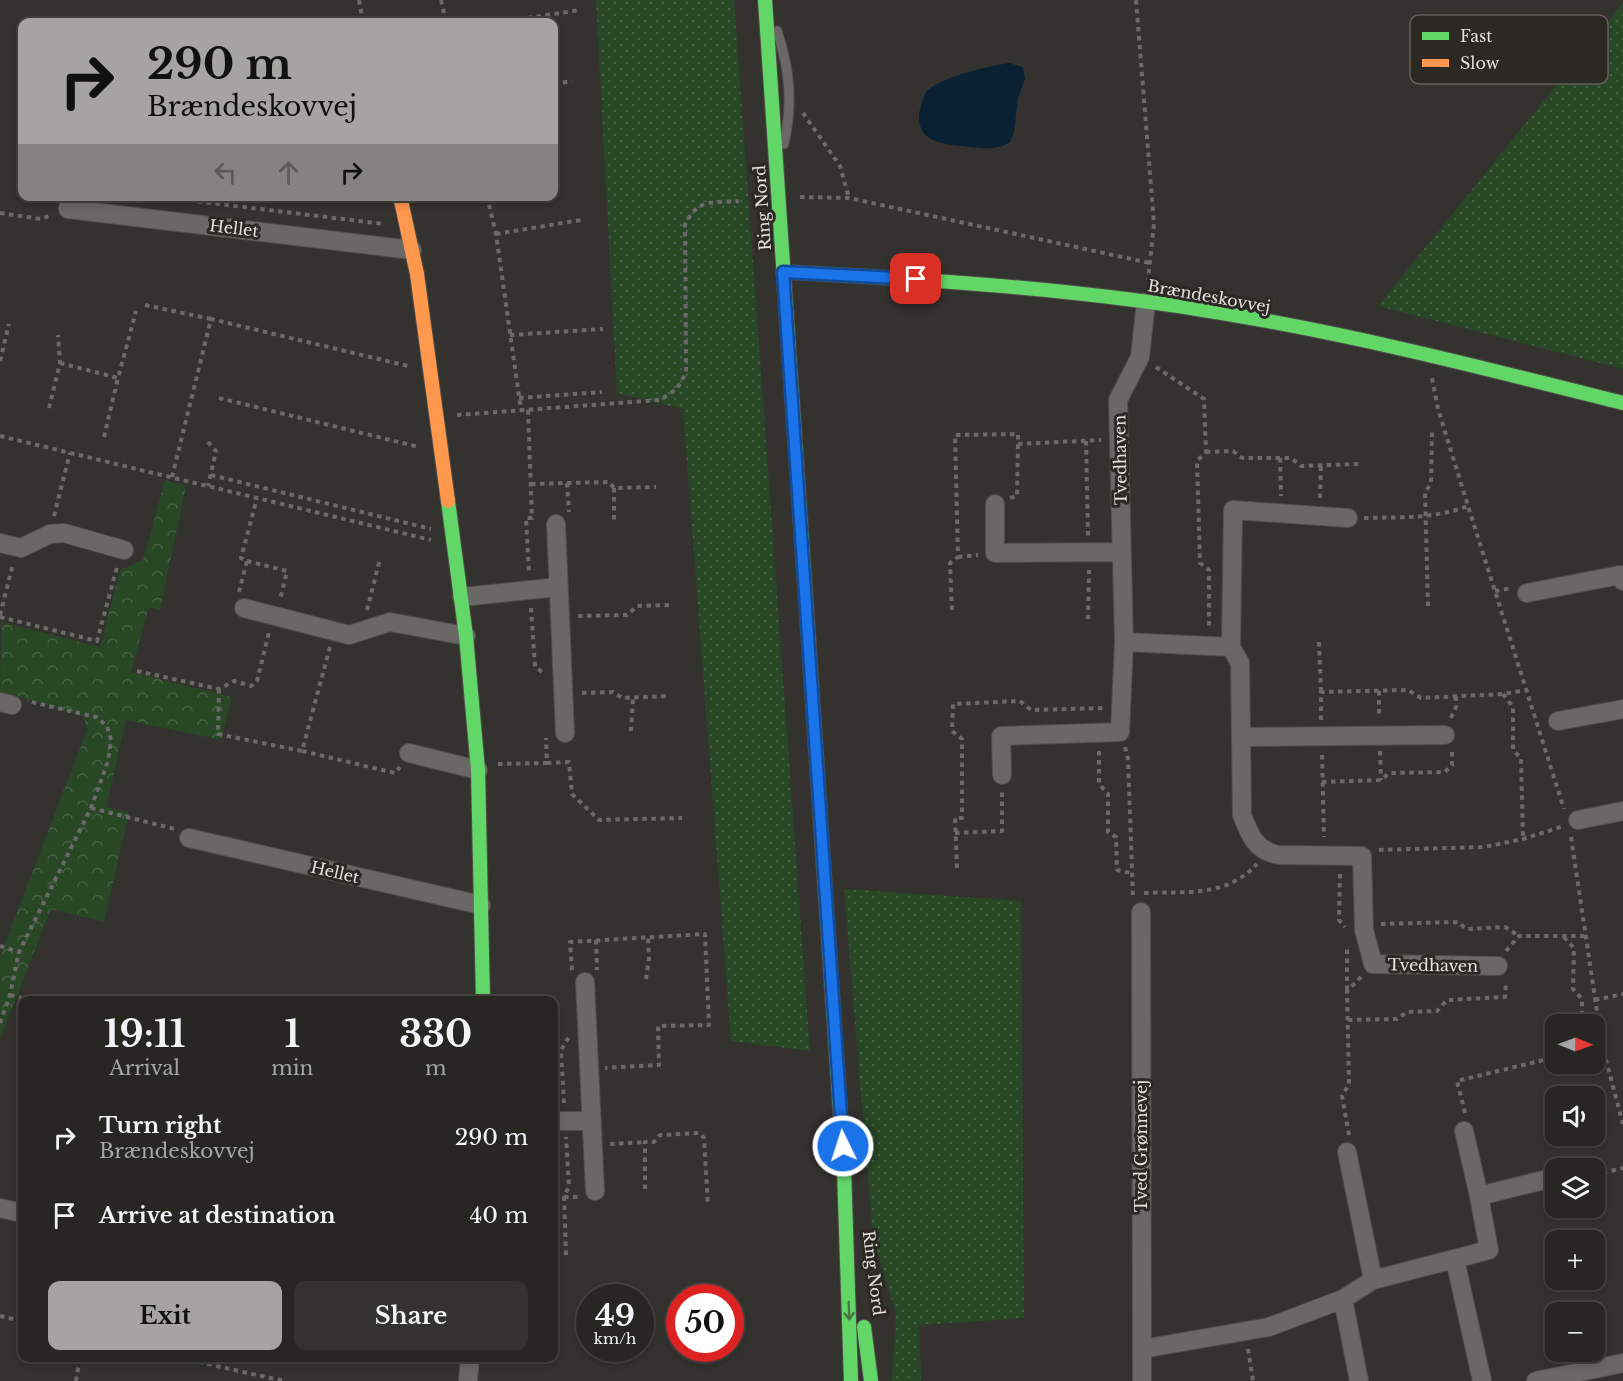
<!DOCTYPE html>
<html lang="en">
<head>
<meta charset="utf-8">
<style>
	:root { --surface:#272623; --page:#333230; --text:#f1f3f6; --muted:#a4a5a6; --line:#434341; --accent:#a6a4a1 }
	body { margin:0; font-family:"Libre Baskerville",serif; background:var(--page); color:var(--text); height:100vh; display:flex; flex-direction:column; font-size:22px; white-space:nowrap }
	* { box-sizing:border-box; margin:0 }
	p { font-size:20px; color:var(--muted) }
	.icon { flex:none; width:33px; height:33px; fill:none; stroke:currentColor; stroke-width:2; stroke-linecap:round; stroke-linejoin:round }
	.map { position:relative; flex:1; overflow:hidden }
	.sheet { position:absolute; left:18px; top:996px; width:540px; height:366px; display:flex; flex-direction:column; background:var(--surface); border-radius:12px; box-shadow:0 3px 9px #0003,0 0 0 2px var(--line) }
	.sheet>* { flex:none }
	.banner { position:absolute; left:18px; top:18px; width:540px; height:183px; border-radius:12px; box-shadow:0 3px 9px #0003,0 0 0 2px var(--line); background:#a6a4a1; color:#111; overflow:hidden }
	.needle { width:39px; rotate:91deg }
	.fabs { position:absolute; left:1545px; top:1014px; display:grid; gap:12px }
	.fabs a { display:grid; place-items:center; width:60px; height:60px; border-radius:12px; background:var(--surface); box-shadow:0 3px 9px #0003,0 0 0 2px var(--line); font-size:30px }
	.speed { position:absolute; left:576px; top:1284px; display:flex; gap:12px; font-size:30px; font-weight:700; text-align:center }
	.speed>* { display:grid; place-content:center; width:78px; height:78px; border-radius:50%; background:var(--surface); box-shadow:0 3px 9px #0003,0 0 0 2px var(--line); line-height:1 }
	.speed small { font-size:15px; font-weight:400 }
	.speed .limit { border:9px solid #d22; background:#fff; color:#111 }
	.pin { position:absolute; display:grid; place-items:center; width:51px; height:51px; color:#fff; margin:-26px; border-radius:12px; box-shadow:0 3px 9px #0006 }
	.me { position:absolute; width:66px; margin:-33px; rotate:356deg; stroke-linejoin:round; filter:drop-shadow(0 0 4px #0008) }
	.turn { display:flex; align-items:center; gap:21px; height:126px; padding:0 30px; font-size:27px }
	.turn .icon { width:78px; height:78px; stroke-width:2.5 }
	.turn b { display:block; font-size:42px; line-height:51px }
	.lanes { display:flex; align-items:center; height:57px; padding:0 30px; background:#0003; justify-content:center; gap:30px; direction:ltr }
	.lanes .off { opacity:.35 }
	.eta { display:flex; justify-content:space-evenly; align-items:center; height:102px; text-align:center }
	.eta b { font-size:36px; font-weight:800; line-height:42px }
	.action { display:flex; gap:12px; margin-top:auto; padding:12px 30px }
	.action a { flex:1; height:69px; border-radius:12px; background:var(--accent); color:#111; font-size:24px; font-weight:800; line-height:69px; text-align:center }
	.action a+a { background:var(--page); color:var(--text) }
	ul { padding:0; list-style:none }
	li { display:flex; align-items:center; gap:18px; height:78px; padding:0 30px }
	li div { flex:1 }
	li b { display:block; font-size:22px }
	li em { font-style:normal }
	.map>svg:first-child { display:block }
	.grass { fill:url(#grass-dots) }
	.park { fill:url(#park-crowns) }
	.water { fill:#092133 }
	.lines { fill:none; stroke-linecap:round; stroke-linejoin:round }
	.lane-casing { stroke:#504e4b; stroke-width:11 }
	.street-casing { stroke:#504e4b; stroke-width:20 }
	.fast-casing { stroke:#504e4b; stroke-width:16 }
	.slow-casing { stroke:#504e4b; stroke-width:16 }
	.path { stroke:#6c6a68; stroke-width:4; stroke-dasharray:4.5 4.5; stroke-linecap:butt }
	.lane { stroke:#6a6866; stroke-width:9 }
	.street { stroke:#6a6866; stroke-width:18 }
	.fast { stroke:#63d668; stroke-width:14 }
	.slow { stroke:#ff974d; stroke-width:14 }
	.oneway { stroke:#457642 }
	.route-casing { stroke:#114b97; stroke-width:15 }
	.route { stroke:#1a73e8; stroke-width:10 }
	.labels { text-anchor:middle; stroke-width:6; stroke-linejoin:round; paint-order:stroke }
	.street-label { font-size:16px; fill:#e4e1de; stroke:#2c2823 }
	.key { fill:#2c2823; stroke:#63605b; stroke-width:1.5 }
	.key-label { font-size:16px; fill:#e4e1de }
</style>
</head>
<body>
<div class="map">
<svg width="1623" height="1381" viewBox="0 0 1623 1381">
	<defs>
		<pattern id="grass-dots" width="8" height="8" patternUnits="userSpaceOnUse" patternTransform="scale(1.5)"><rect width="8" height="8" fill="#274725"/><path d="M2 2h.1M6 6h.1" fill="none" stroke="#466144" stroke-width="1.8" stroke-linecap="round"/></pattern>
		<pattern id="park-crowns" width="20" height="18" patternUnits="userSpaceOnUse" patternTransform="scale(1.5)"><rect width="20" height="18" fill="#274725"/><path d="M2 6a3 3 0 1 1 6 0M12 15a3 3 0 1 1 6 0" fill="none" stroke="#466144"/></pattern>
	</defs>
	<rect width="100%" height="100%" fill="#34322f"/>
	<path class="grass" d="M 596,0 L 734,0 L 810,1051 L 731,1041 L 683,409 L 617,393 Z
		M 1623,3 L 1623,369 L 1378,306 Z
		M 844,889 L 1021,901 L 1024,1318 L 919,1325 L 921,1381 L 892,1381 L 896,1314 L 873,1238 Z"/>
	<path class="park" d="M 165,480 L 186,486 L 160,610 L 149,607 L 131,672 L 232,697 L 221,740 L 126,720 L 106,807 L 129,813 L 104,922 L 51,909 L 0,1039 L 0,957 L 87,730 L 84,717 L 0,691 L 1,622 L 100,647 L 120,570 L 143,560 Z"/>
	<path class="water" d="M 1009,63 L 1023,67 L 1025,79 L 1018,98 L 1014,132 L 1010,142 C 997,151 984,148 970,147 C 947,144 917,145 919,114 C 920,109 923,97 926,92 C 939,77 990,66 1009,63 Z"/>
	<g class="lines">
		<g class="lane-casing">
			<path id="lane" d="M 777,31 C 790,70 793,103 784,144"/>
		</g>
		<g class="street-casing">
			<path id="street" d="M 70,196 L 68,209 L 412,250
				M 995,504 L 995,553 L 1122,552
				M 556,524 L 565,733
				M 0,543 L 21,548 L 50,534 L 64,533 L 124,550
				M 1527,593 L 1620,575 L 1623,581
				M 462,597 L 558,587
				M 244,608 L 349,635 L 390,622 L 466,636
				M 1124,642 L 1231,647 L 1240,663 L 1242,815 C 1250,836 1256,851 1279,855 L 1362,856 L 1364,930 L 1373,964 L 1498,966
				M 1231,647 L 1233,510 L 1348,518
				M 0,702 L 12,705
				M 1558,721 L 1623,709
				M 1242,737 L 1445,735
				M 409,753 L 478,770
				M 1002,775 L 1001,736 L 1120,732 L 1124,642 L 1118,400 L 1140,357 L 1146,302
				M 1578,820 L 1623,811
				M 189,838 L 481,905
				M 1141,912 L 1142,1381
				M 585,982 L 595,1191
				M 554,1121 L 592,1121
				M 1464,1131 L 1479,1196
				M 1347,1152 L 1373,1280
				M 0,1208 L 22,1213
				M 1455,1260 L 1482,1381
				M 1343,1299 L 1359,1381
				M 1142,1349 L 1269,1327 L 1343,1299 L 1373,1280 L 1489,1250 L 1479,1196 L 1556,1177
				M 468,1381 L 470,1358
				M 1536,1381 L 1623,1363"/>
		</g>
		<g class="fast-casing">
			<path id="fast" d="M 765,0 L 805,588
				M 783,272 C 923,279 1064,288 1203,310 C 1344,332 1484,368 1623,403
				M 448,501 L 466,636 L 478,770 L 483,1000
				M 821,827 L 844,1169 L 851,1381
				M 864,1327 L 871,1381"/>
		</g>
		<g class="slow-casing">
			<path id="slow" d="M 400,196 L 417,274 L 448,501
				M 805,588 L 821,827"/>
		</g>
		<path class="path" d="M 359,0 L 363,22
			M 441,0 L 446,22
			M 1136,0 L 1154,224 L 1148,280
			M 501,22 L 580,10
			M 554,84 L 572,81
			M 803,113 L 840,166 L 849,198
			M 44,196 L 44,199 L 53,200
			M 153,196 L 384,224
			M 487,196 L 496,234 L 521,410
			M 800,197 L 849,198 L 1150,263
			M 0,213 L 41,219 L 51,215
			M 496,234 L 581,220
			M 145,305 L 211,319
			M 510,335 L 603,329
			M 0,361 L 9,324
			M 60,363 L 118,378 L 136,311
			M 1156,367 L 1204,399 L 1206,452 L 1197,461 L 1200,563 L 1209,570 L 1209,629
			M 1432,378 L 1438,409 L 1468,506 L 1564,809
			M 219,398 L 419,447
			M 519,398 L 602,392
			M 49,408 L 60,363 L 58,335
			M 528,410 L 532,518 L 526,518 L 529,574
			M 457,415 L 659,400 C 675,392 681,386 686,370 L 685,225 C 697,198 713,203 739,201
			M 0,436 L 431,540
			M 104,437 L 118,378
			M 1086,441 L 1088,536
			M 208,442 L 216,451 L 208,486
			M 1206,452 L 1233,451 L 1242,458 L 1291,458 L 1301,466 L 1359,464
			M 1280,458 L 1281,496
			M 211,475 L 431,529
			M 172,477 L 211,319 L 408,366
			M 567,483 L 569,512
			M 531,484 L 609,482 L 614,488 L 656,487
			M 614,488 L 614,520
			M 1010,498 L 1017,496 L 1018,444
			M 1320,498 L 1321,465
			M 54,516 L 70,453
			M 1364,518 C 1400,517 1434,519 1468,506
			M 958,557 L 978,555
			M 247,561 L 287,571 L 280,600
			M 1495,591 L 1512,588
			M 239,592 L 247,561 L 241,558 L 257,498
			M 1428,606 L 1425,492 L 1431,484 L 1432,430
			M 531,608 L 535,667 L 545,674
			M 367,610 L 380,559
			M 952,610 L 950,563 L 958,557 L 955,435 L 1018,434 L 1018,444 L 1101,440
			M 0,615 L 13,564
			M 578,616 L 627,615 L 637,606 L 671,605
			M 0,617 L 97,641 L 117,567
			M 1088,619 L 1089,570
			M 1319,642 L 1321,692
			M 330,647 L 302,751 L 395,773 L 400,767
			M 137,671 L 219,689 L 234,681 L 251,686 L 257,681 L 269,632
			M 219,689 L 218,734 L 302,751
			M 1379,691 L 1379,717
			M 582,693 L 613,692 L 622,698 L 669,696
			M 1503,694 L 1513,707 L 1513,750 L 1521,758 L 1523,839
			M 1451,718 L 1456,707 L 1456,696
			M 1321,720 L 1321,692 L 1408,690 L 1421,698 L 1503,694 L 1526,690
			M 631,731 L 633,698
			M 1125,747 L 1128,759 L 1133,897
			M 1099,751 L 1099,784 L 1108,794 L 1108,832 L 1116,837 L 1117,870 L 1131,873
			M 1380,751 L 1381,780
			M 1322,755 L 1324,837
			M 547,763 L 569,762 L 572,794 L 599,820 L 682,818
			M 498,764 L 547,763 L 546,738
			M 1322,782 L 1381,780 L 1389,773 L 1445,772 L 1452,765 L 1452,752
			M 91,808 L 175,829
			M 955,833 L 1002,831 L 1002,791
			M 1571,837 L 1602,1045 L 1623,1124
			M 1379,850 L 1484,847 L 1523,839 L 1564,826
			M 957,868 L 955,818 L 962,818 L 962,739 L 952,731 L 953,704 L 1020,701 L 1031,710 L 1103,708
			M 1340,874 L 1339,920 L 1345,927
			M 1144,893 C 1186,891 1225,898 1257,864
			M 1381,924 L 1458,922 L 1466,929 L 1505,927 L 1519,936
			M 1564,937 L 1574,948 L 1573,989 L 1582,999 L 1582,1024
			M 596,940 L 597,970
			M 0,946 L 19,952
			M 1506,951 L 1519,936 L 1586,936
			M 572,970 L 570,942 L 705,934 L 709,1025 L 658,1026 L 659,1065 L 605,1068
			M 646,979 L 649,959 L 648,937
			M 1347,990 L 1347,946
			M 10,995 L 30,1000
			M 1595,1000 L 1623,994
			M 1348,1020 L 1397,1019 L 1407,1012 L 1437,1011 L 1447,1000 L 1505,997 L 1506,982
			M 0,1023 L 10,995 L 19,952 L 91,808 L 108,761 L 111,740 L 107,726 L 96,717 L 27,701
			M 1594,1047 L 1602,1045
			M 564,1103 L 561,1050 L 569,1037
			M 1465,1113 L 1457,1081 L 1556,1057
			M 1349,1135 L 1342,1096 L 1349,1084 L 1347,991 L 1363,975
			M 610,1144 L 645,1142
			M 1594,1175 L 1623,1168
			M 645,1189 L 645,1142 L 654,1142 L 660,1135 L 700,1133 L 704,1138 L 708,1206
			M 564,1197 L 578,1197
			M 566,1255 L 564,1197 L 569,1186 L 566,1137
			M 0,1316 L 22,1321
			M 1248,1349 L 1253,1381
			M 181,1358 L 284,1381
			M 76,1381 L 80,1358"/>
		<use href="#lane" class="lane"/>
		<use href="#street" class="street"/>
		<use href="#fast" class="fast"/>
		<use href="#slow" class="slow"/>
	</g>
	<defs><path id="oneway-shaft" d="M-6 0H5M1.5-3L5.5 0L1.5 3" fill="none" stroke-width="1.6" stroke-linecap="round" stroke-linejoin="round" transform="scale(1.5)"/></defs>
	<use class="oneway" href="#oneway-shaft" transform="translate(849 1311) rotate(88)"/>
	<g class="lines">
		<g class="route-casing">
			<path id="route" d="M 843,1146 L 783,272 L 916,279"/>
		</g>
		<use href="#route" class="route"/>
	</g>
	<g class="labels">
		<g class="street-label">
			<text transform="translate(762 208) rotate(-94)" y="6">Ring Nord</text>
			<text transform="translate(234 228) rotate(7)" y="6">Hellet</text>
			<text transform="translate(1209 296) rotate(10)" y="6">Brændeskovvej</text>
			<text transform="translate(1120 460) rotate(-91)" y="6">Tvedhaven</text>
			<text transform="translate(335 872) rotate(13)" y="6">Hellet</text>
			<text transform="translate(1433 965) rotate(1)" y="6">Tvedhaven</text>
			<text transform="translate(1141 1146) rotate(-90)" y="6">Tved Grønnevej</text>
			<text transform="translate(874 1273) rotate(83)" y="6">Ring Nord</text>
		</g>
	</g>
	<rect x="1410" y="15" width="198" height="69" rx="9" class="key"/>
	<rect x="1422" y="32" width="27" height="8" fill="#63d668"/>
	<rect x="1422" y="59" width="27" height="8" fill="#ff974d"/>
	<g class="key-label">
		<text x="1460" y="42">Fast</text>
		<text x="1460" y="69">Slow</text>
	</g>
</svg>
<div class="fabs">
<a><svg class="needle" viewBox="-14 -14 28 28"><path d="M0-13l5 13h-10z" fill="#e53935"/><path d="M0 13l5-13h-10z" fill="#a4a5a6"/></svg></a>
<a><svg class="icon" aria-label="sound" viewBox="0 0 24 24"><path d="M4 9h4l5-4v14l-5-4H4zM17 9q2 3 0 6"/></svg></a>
<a><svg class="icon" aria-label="layers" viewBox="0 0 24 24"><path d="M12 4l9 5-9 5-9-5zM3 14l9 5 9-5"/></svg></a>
<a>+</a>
<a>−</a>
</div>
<div class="speed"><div>49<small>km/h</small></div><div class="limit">50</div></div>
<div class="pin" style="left:916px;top:279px;background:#d93025"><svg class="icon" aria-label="arrive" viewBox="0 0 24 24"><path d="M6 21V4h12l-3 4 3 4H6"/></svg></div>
<svg class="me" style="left:843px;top:1146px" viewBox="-20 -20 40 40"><circle r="17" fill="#1a73e8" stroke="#fff" stroke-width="3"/><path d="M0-11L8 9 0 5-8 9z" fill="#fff"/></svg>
<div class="banner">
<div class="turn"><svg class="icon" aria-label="right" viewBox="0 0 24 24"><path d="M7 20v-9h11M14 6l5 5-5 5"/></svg><div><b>290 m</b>Brændeskovvej</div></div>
<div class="lanes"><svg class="icon off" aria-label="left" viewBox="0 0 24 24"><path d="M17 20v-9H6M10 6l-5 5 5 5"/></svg><svg class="icon off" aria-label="ahead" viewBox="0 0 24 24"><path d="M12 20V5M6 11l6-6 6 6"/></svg><svg class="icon" aria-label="right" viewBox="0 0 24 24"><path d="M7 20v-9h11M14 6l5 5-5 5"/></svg></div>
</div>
<section class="sheet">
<div class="eta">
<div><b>19:11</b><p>Arrival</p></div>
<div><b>1</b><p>min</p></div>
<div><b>330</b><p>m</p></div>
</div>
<ul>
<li><svg class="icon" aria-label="right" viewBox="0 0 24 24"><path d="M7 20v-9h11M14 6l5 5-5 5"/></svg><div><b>Turn right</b><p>Brændeskovvej</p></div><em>290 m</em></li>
<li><svg class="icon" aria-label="arrive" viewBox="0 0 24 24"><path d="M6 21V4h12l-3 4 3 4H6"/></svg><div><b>Arrive at destination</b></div><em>40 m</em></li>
</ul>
<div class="action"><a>Exit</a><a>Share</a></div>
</section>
</div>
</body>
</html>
